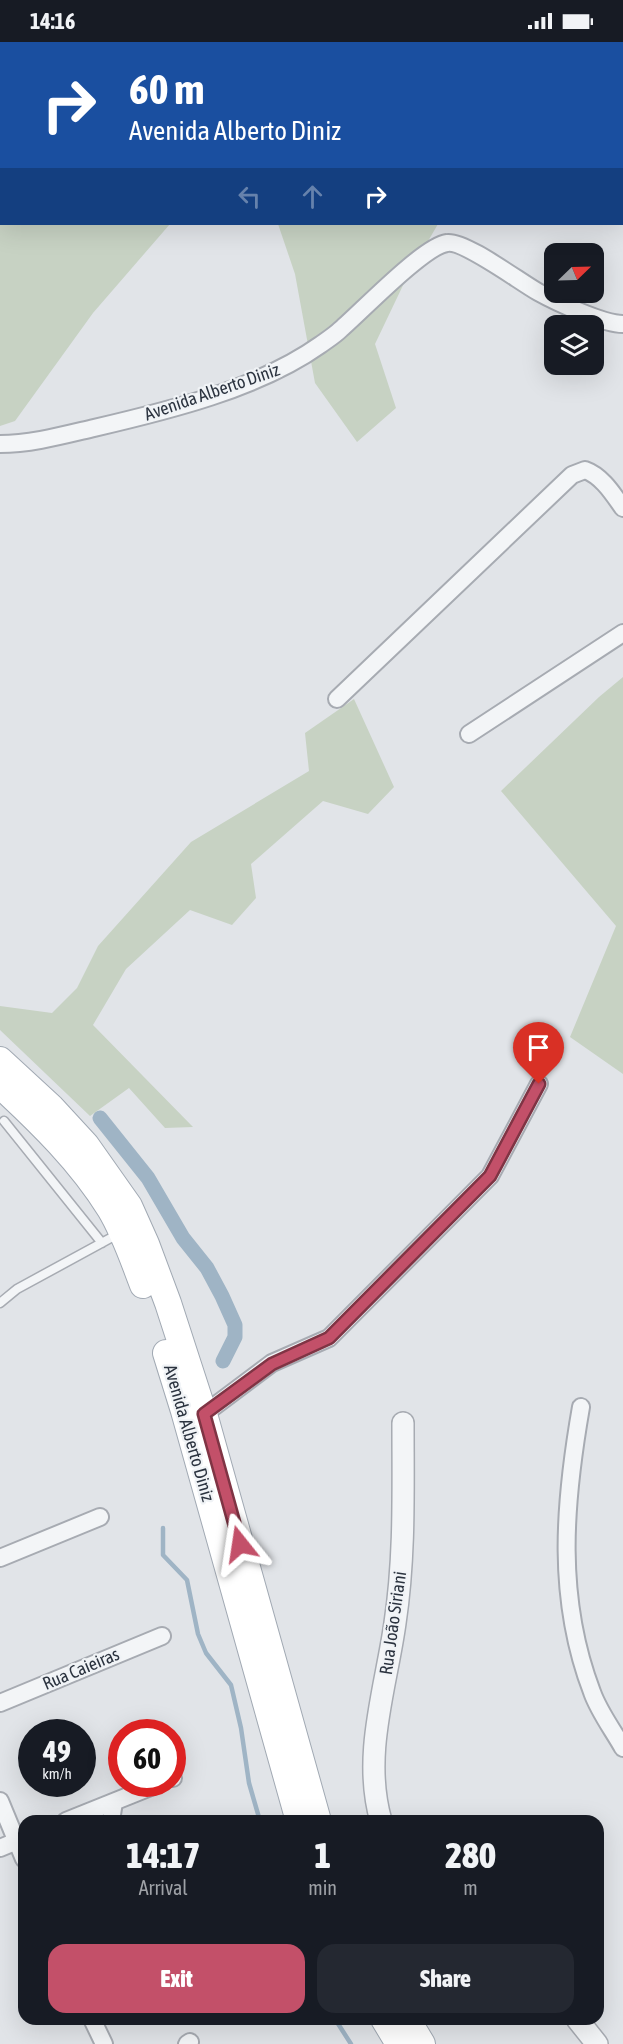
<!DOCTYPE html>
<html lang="en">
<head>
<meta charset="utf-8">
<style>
	:root { --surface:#171b24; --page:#242831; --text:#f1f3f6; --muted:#9ea1a6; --accent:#c35069 }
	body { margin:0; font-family:"Asap Condensed",sans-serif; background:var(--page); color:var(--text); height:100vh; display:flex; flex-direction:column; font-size:22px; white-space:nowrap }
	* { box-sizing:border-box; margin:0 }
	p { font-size:20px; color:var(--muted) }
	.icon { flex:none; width:33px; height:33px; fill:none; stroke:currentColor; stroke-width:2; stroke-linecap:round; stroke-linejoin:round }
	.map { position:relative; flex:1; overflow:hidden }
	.side { position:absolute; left:18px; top:1773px; width:586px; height:210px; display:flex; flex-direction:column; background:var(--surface); border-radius:18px; box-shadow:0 6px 24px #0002 }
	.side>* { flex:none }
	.banner { position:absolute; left:0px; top:0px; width:624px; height:183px; box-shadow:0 6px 24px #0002; background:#1a4fa0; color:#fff; overflow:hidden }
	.needle { width:39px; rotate:67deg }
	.buttons { position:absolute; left:544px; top:201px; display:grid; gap:12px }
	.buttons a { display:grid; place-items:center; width:60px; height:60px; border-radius:12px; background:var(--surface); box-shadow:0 6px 24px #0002; font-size:30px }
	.speed { position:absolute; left:18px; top:1677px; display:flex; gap:12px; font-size:30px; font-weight:700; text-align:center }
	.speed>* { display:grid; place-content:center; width:78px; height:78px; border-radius:50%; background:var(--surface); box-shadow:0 6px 24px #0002; line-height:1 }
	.speed small { font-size:15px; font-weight:400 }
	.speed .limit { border:9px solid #d22; background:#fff; color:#111 }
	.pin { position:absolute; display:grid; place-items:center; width:51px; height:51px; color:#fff; margin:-62px -26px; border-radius:50% 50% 50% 0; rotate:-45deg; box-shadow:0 0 6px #0007 }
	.pin .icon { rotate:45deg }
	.me { position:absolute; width:66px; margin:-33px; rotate:345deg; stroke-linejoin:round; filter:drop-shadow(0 0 4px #0008) }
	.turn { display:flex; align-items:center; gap:21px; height:126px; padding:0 30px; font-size:27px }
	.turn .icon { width:78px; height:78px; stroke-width:2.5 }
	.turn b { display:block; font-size:42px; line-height:51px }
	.lanes { display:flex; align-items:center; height:57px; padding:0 30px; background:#0003; justify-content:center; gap:30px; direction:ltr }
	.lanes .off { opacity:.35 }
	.eta { display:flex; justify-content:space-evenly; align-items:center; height:102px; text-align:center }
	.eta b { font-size:36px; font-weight:800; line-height:42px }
	.cta { display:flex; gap:12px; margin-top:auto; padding:12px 30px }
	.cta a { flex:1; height:69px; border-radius:18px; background:var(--accent); color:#fff; font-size:24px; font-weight:800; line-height:69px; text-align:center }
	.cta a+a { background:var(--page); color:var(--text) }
	.status { display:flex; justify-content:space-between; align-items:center; height:42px; padding:0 30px; background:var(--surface); direction:ltr }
	.status svg { height:16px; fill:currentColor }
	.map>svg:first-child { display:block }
	.green { fill:#c7d2c3 }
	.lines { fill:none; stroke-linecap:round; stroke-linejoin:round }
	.stream { stroke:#9fb4c5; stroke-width:4.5 }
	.canal { stroke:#9fb4c5; stroke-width:15 }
	.service-casing { stroke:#a7abb2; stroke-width:11 }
	.minor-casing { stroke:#a7abb2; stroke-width:20 }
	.tertiary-casing { stroke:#a7abb2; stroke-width:24 }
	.primary-casing { stroke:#a1a9b3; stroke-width:28 }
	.service { stroke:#f3f5f7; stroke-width:8 }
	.minor { stroke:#f3f5f7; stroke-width:16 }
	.tertiary { stroke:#f3f5f7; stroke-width:21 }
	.primary { stroke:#fff; stroke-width:26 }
	.route-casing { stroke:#7f3444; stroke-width:15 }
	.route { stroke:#c35069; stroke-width:10 }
	.labels { text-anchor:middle; stroke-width:4.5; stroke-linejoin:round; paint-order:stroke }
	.street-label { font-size:18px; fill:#2b333f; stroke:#f0f3f6 }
</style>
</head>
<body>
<div class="status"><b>14:16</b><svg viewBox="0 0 49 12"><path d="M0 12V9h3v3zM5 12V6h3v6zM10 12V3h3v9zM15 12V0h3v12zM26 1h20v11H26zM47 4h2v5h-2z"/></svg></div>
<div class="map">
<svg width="623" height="2002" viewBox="0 0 623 2002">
	<rect width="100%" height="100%" fill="#e1e4e8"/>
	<path class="green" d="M 0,0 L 118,1 L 2,2 L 2,182 L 170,182 L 93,271 L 15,379 L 0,384 Z
		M 209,0 L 471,0 L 210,2 Z
		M 278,182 L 438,182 L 406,237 L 375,302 L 396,366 L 357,400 L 315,341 L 295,232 Z
		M 623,635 L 623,1032 L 570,995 L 616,884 L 501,749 L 599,655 Z
		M 354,657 L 394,745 L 368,772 L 323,759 L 251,822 L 256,856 L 232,883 L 190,868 L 126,927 L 93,983 L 193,1085 L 165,1086 L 129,1046 L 90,1074 L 0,988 L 0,964 L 52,971 L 77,946 L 98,904 L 191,800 L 309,729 L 305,691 Z"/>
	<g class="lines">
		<path class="stream" d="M 163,1486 L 163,1513 L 187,1538 L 198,1592 L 206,1611 L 231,1643 L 241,1686 L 249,1741 L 260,1779
			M 335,1977 L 351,2002"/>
		<path class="canal" d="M 100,1076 L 148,1136 L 183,1196 L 207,1226 L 222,1254 L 235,1283 L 235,1295 L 223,1319"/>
		<g class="service-casing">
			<path id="service" d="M 4,1079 L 102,1201
				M 0,1261 L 17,1247 L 118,1192"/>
		</g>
		<g class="minor-casing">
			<path id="minor" d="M 502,0 L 503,2
				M 622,145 L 623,146
				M 0,402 C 31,402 64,393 94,386 C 167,369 258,347 320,303 C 327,298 335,293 341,287 C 362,269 424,204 447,201 C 464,198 520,240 538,250 C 556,260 603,282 623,282
				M 337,657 L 572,433 L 585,428 C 602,434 613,452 623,466
				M 469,692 L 623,591
				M 581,1365 C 564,1462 556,1556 592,1650 C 599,1670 613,1688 623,1706
				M 204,1372 L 272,1321 L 329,1296 L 490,1134 L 539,1042
				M 0,1516 L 100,1475
				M 0,1661 L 162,1594
				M 172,1736 L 173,1736
				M 0,1759 L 24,1817
				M 66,1779 L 158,1742
				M 111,1779 L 114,1760
				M 0,1806 L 24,1796
				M 92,1977 L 104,2002
				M 187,2002 L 190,2000"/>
		</g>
		<g class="tertiary-casing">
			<path id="tertiary" d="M 381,1779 C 362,1713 386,1646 395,1581 C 405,1515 403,1448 403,1381
				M 577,1977 L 597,2002"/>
		</g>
		<g class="primary-casing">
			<path id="primary" d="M 0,1018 L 51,1065 L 86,1103 L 129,1164 L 146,1202 L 168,1261 L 204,1372 L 318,1779
				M 0,1043 C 40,1080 81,1120 110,1167 C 124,1190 133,1217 143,1243
				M 166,1311 L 184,1369 L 299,1779
				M 384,1977 L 399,2002
				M 407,1977 L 422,2002"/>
		</g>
		<use href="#service" class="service"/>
		<use href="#minor" class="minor"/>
		<use href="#tertiary" class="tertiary"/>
		<use href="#primary" class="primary"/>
	</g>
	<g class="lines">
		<g class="route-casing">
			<path id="route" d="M 240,1502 L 204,1372 L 272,1322 L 329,1296 L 490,1134 L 539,1042"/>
		</g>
		<use href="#route" class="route"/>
	</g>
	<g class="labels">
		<g class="street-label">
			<text transform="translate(212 350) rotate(-19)" y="6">Avenida Alberto Diniz</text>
			<text transform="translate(189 1391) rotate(74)" y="6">Avenida Alberto Diniz</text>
			<text transform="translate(393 1581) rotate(-82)" y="6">Rua João Siriani</text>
			<text transform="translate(81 1627) rotate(-23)" y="6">Rua Caieiras</text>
		</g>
	</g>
</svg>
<div class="buttons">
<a><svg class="needle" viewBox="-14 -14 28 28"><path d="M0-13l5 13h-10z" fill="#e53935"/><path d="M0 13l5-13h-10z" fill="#9ea1a6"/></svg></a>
<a><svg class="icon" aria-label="layers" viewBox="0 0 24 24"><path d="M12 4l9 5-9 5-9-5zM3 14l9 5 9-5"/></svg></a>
</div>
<div class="speed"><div>49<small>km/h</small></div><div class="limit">60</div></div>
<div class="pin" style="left:539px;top:1042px;background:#d93025"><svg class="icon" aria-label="arrive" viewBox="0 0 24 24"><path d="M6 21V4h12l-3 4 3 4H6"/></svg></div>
<svg class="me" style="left:240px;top:1502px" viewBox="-20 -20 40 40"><path d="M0-17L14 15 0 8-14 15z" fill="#c35069" stroke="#fff" stroke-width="4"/></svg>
<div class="banner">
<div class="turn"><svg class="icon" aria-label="right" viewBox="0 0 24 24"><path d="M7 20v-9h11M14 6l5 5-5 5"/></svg><div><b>60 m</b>Avenida Alberto Diniz</div></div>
<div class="lanes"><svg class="icon off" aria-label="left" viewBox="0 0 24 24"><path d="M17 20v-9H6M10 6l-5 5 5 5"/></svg><svg class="icon off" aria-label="ahead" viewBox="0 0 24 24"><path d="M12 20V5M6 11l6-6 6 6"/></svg><svg class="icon" aria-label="right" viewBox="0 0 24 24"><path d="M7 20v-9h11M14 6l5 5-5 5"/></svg></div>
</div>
<section class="side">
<div class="eta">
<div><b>14:17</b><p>Arrival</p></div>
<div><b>1</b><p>min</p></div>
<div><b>280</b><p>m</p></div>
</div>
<div class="cta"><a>Exit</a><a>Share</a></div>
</section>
</div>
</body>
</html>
